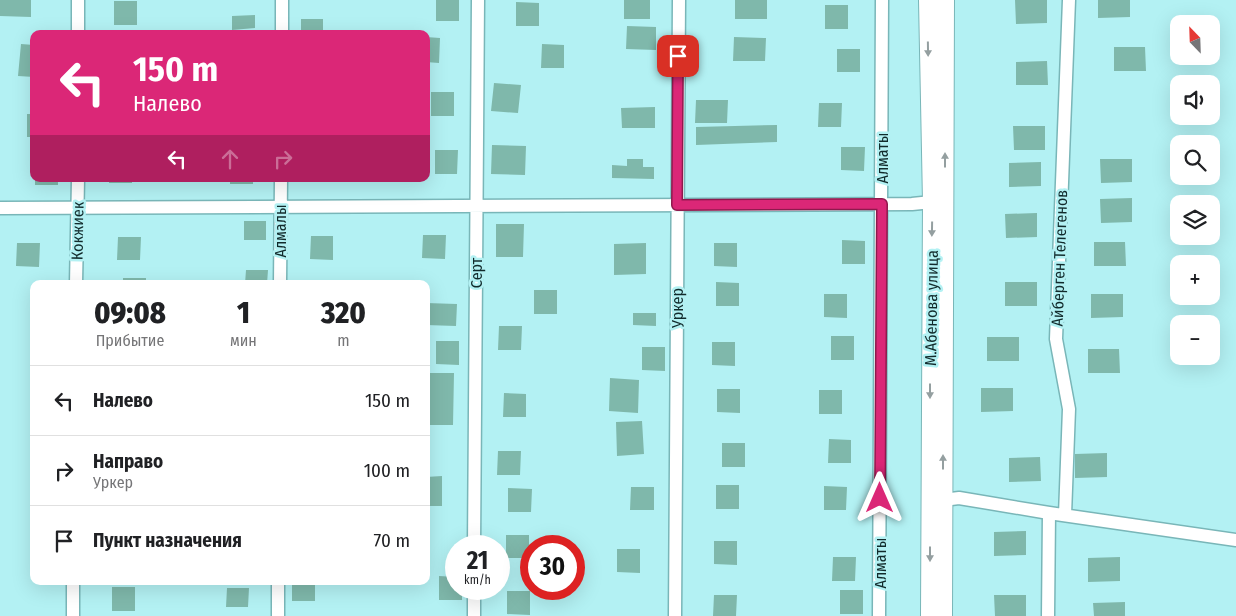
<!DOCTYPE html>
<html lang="ru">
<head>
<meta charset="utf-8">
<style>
	:root { --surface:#fff; --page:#f2f2f2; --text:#202124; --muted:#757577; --line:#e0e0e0 }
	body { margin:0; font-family:"Fira Sans Condensed",sans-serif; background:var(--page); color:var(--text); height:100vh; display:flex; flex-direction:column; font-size:19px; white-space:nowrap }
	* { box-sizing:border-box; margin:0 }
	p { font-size:16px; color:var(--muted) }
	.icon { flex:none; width:28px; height:28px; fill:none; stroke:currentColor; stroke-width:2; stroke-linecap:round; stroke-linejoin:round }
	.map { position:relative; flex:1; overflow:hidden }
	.drawer { position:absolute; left:30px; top:280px; width:400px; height:305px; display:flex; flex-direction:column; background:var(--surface); border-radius:10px; box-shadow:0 5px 20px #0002 }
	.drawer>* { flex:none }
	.hud { position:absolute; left:30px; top:30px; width:400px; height:152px; border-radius:10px; box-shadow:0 5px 20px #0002; background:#db2777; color:#fff; overflow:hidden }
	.needle { width:32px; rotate:337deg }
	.fabs { position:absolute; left:1170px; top:15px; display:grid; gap:10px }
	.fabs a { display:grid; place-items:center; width:50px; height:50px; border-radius:10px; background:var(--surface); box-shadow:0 5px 20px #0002; font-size:25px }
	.speed { position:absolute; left:445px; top:535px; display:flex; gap:10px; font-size:25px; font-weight:700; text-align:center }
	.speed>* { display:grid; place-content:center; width:65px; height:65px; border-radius:50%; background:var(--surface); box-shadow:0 5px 20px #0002; line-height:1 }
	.speed small { font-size:12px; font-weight:400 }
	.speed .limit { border:8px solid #d22; background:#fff; color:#111 }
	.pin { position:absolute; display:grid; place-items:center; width:42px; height:42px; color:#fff; margin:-21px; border-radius:10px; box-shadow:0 2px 8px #0006 }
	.me { position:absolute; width:55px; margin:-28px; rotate:0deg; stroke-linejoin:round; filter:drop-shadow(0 0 4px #0008) }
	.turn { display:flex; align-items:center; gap:18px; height:105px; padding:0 20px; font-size:22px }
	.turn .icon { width:65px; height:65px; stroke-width:2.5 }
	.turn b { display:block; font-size:35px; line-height:42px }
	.lanes { display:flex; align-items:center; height:48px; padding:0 20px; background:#0003; justify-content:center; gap:25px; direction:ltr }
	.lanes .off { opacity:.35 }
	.eta { display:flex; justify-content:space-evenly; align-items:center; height:85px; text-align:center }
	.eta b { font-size:30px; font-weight:800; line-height:35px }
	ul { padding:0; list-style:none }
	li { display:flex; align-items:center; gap:15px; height:70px; padding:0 20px; border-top:1px solid var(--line) }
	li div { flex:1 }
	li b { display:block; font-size:19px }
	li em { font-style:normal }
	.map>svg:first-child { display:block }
	.building { fill:#7fb8ab }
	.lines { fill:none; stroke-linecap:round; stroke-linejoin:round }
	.street-casing { stroke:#79b6b8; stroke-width:15 }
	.secondary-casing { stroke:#79b6b8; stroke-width:20 }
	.street { stroke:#fff; stroke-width:12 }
	.secondary { stroke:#fff; stroke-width:18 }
	.oneway { fill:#949fa0 }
	.route-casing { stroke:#8e194d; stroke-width:12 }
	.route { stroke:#db2777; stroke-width:9 }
	.labels { text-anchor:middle; stroke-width:5; stroke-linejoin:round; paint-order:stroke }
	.street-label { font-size:16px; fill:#112a2b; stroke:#b3f1f3 }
</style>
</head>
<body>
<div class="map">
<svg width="1236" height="616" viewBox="0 0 1236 616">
	<rect width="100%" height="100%" fill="#b3f1f3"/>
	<path class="building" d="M 0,0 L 31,0 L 31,17 L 0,16 Z
		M 436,0 L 459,0 L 459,21 L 436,21 Z
		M 624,0 L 650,0 L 650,19 L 624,19 Z
		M 735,0 L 767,0 L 767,19 L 735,19 Z
		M 1015,0 L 1047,0 L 1047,23 L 1016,24 Z
		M 1098,0 L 1130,0 L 1130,17 L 1098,18 Z
		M 114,1 L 137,1 L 137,25 L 114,25 Z
		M 516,2 L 539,3 L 539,26 L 516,26 Z
		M 825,5 L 848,5 L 848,29 L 825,29 Z
		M 255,15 L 255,28 L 232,30 L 232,16 Z
		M 301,19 L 323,19 L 323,34 L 301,34 Z
		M 627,26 L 656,27 L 656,50 L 626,49 Z
		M 426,37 L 440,38 L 439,63 L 426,62 Z
		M 734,37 L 766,38 L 765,61 L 733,61 Z
		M 21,44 L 34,45 L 34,77 L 18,76 Z
		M 542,44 L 564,45 L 564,68 L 541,68 Z
		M 1114,47 L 1145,47 L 1146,71 L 1114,71 Z
		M 837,49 L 860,49 L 860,72 L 837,72 Z
		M 1047,61 L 1048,85 L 1016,85 L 1016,62 Z
		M 494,83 L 521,85 L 518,113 L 491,111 Z
		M 431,92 L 454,92 L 454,116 L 431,116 Z
		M 696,100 L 728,100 L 727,123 L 695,123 Z
		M 819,103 L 842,103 L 841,127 L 818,127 Z
		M 655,107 L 655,128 L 622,128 L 621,108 Z
		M 27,114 L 34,114 L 34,137 L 27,137 Z
		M 777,125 L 777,142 L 696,145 L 696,127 Z
		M 1013,126 L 1045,126 L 1045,150 L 1014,150 Z
		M 492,145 L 526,146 L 525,175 L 491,174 Z
		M 841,147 L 865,147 L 864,171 L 841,170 Z
		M 435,150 L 458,150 L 457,174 L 435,174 Z
		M 627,159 L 643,159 L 643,167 L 654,167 L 654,179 L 612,178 L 612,165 L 627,166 Z
		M 1100,159 L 1132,159 L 1132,182 L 1101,183 Z
		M 1041,162 L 1041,186 L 1009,187 L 1009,163 Z
		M 35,179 L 58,179 L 58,185 L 35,185 Z
		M 109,179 L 132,179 L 132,183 L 109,183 Z
		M 230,179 L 253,179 L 253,184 L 230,184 Z
		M 1132,198 L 1132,222 L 1101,223 L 1100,199 Z
		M 1037,213 L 1037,237 L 1006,238 L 1005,214 Z
		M 244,221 L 266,221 L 266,240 L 244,240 Z
		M 496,224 L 524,224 L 523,257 L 496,257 Z
		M 423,235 L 446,235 L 445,259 L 422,258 Z
		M 311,236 L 333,236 L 333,260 L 310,259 Z
		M 118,237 L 141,237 L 140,260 L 117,260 Z
		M 842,240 L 865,241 L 865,264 L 842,264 Z
		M 1094,242 L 1125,242 L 1126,266 L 1094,266 Z
		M 17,243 L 40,243 L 39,267 L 16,266 Z
		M 646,243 L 646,274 L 614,275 L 614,244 Z
		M 714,243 L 737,243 L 737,267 L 714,266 Z
		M 246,270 L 268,270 L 267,284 L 245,284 Z
		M 123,278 L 146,278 L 146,284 L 123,284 Z
		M 716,282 L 739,283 L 739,306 L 716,306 Z
		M 1005,282 L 1037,282 L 1037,306 L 1005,306 Z
		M 534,290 L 557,290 L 557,314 L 534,314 Z
		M 824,294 L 847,294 L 847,318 L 824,317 Z
		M 1091,294 L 1123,294 L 1123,317 L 1091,318 Z
		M 426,303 L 457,304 L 456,326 L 426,325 Z
		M 633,313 L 656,313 L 656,326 L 633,325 Z
		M 499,326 L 522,326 L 521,350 L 498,350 Z
		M 831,336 L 854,336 L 854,360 L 831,360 Z
		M 987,337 L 1019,337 L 1019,361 L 987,361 Z
		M 436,341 L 459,341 L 459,365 L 436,364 Z
		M 712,342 L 735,342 L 735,366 L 712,365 Z
		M 642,347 L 665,347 L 665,371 L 642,370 Z
		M 1088,349 L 1119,349 L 1120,373 L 1088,373 Z
		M 429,373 L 454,373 L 453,425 L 428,425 Z
		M 610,378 L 639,380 L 638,413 L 609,411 Z
		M 981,388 L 1013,388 L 1013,411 L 981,412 Z
		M 717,389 L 740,389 L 740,413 L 717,412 Z
		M 819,390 L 842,390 L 842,414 L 819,414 Z
		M 504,393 L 526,394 L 526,417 L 503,417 Z
		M 642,421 L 644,454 L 617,456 L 616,422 Z
		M 829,439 L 851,440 L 851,463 L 828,463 Z
		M 722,443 L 745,443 L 745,467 L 722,467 Z
		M 498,451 L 521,451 L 520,475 L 497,475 Z
		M 1107,453 L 1107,477 L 1075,478 L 1075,454 Z
		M 1040,457 L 1041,481 L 1009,482 L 1009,458 Z
		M 442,476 L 442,506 L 426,506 L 426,477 Z
		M 716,485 L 739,485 L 739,509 L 716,509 Z
		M 824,486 L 847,487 L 846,510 L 824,510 Z
		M 631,487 L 654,487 L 654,510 L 630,510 Z
		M 508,488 L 532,489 L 531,512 L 508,512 Z
		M 426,531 L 429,532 L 429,555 L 426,555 Z
		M 1026,531 L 1026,555 L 994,556 L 994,532 Z
		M 506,535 L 529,535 L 529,558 L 506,558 Z
		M 714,541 L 737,541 L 737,565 L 714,564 Z
		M 617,549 L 640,549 L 640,573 L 617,572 Z
		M 833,557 L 856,557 L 855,581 L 832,581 Z
		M 1120,557 L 1120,581 L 1088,582 L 1088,558 Z
		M 439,576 L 456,577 L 456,589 L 462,589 L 462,600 L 439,600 Z
		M 292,581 L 315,581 L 315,601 L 292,601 Z
		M 112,587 L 135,587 L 135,611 L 112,611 Z
		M 227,588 L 249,588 L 248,607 L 226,607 Z
		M 840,590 L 863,590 L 863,614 L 840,614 Z
		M 507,591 L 530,591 L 530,615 L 507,614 Z
		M 714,595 L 737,595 L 736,616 L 713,616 Z
		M 994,595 L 1026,595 L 1026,616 L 995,616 Z
		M 1125,602 L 1125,616 L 1094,616 L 1093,603 Z"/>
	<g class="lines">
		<g class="street-casing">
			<path id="street" d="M 78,34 L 78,0
				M 282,34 L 282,0
				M 0,208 L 912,204 L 932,202
				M 76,284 L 78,179
				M 280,284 L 281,179
				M 943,500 L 959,498 L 1049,513 L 1236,540
				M 1065,515 L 1069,409 L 1056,339 L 1069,0
				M 474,546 L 478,0
				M 73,616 L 73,581
				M 278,616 L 278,581
				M 474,616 L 474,589
				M 675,616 L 679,0
				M 879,616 L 882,0
				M 1048,616 L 1049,513"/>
		</g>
		<g class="secondary-casing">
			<path id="secondary" d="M 928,0 L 932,202 L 930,616
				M 943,616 L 945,0"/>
		</g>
		<use href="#street" class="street"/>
		<use href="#secondary" class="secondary"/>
	</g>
	<defs><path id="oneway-solid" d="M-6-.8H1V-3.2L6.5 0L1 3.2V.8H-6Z" transform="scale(1.25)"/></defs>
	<g class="oneway">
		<use href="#oneway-solid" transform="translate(928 49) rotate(89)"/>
		<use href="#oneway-solid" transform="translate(945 160) rotate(-90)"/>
		<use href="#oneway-solid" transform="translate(932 229) rotate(91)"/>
		<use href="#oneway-solid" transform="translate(930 391) rotate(90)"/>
		<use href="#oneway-solid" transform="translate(943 462) rotate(-90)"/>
		<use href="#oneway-solid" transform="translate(930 554) rotate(90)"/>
	</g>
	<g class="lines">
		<g class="route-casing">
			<path id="route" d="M 678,56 L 677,205 L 882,204 L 880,498"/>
		</g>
		<use href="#route" class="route"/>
	</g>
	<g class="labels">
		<g class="street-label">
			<text transform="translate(882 158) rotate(-90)" y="6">Алматы</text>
			<text transform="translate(77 231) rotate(-89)" y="6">Кокжиек</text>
			<text transform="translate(280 231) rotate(-90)" y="6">Алмалы</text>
			<text transform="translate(1059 258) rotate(-88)" y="6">Айберген Телегенов</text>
			<text transform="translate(476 273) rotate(-90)" y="6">Серт</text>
			<text transform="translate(677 308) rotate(-90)" y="6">Уркер</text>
			<text transform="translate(931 308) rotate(-89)" y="6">М.Абенова улица</text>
			<text transform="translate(880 563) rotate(-90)" y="6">Алматы</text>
		</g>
	</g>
</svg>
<div class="fabs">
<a><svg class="needle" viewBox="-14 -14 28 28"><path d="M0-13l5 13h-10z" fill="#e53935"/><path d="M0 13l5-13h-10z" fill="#757577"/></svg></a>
<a><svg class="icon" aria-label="sound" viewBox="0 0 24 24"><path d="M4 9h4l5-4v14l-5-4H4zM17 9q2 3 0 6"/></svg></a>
<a><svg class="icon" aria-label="search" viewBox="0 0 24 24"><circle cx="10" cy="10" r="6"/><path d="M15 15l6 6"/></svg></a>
<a><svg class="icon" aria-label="layers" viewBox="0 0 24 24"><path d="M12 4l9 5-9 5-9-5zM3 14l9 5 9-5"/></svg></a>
<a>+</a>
<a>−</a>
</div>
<div class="speed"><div>21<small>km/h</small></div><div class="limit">30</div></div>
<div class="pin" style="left:678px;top:56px;background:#d93025"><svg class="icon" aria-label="arrive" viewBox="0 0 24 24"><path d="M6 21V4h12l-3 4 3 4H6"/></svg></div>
<svg class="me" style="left:880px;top:498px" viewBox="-20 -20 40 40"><path d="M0-17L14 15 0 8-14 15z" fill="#db2777" stroke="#fff" stroke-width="4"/></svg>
<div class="hud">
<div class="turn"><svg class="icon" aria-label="left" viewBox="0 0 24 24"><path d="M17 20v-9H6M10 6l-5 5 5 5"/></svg><div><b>150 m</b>Налево</div></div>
<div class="lanes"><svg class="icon" aria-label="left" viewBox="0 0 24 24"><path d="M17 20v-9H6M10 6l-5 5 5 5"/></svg><svg class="icon off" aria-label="ahead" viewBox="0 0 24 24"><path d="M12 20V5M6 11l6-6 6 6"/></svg><svg class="icon off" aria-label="right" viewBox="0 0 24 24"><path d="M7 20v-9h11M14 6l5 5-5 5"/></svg></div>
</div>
<section class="drawer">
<div class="eta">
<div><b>09:08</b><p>Прибытие</p></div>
<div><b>1</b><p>мин</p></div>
<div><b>320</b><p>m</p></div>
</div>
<ul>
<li><svg class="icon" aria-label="left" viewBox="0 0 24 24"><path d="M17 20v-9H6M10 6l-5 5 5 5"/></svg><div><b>Налево</b></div><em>150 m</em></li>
<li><svg class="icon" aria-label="right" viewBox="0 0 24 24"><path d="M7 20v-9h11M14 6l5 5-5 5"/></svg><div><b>Направо</b><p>Уркер</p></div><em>100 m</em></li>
<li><svg class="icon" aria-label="arrive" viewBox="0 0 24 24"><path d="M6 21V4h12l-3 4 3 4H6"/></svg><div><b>Пункт назначения</b></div><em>70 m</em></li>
</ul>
</section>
</div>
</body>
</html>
